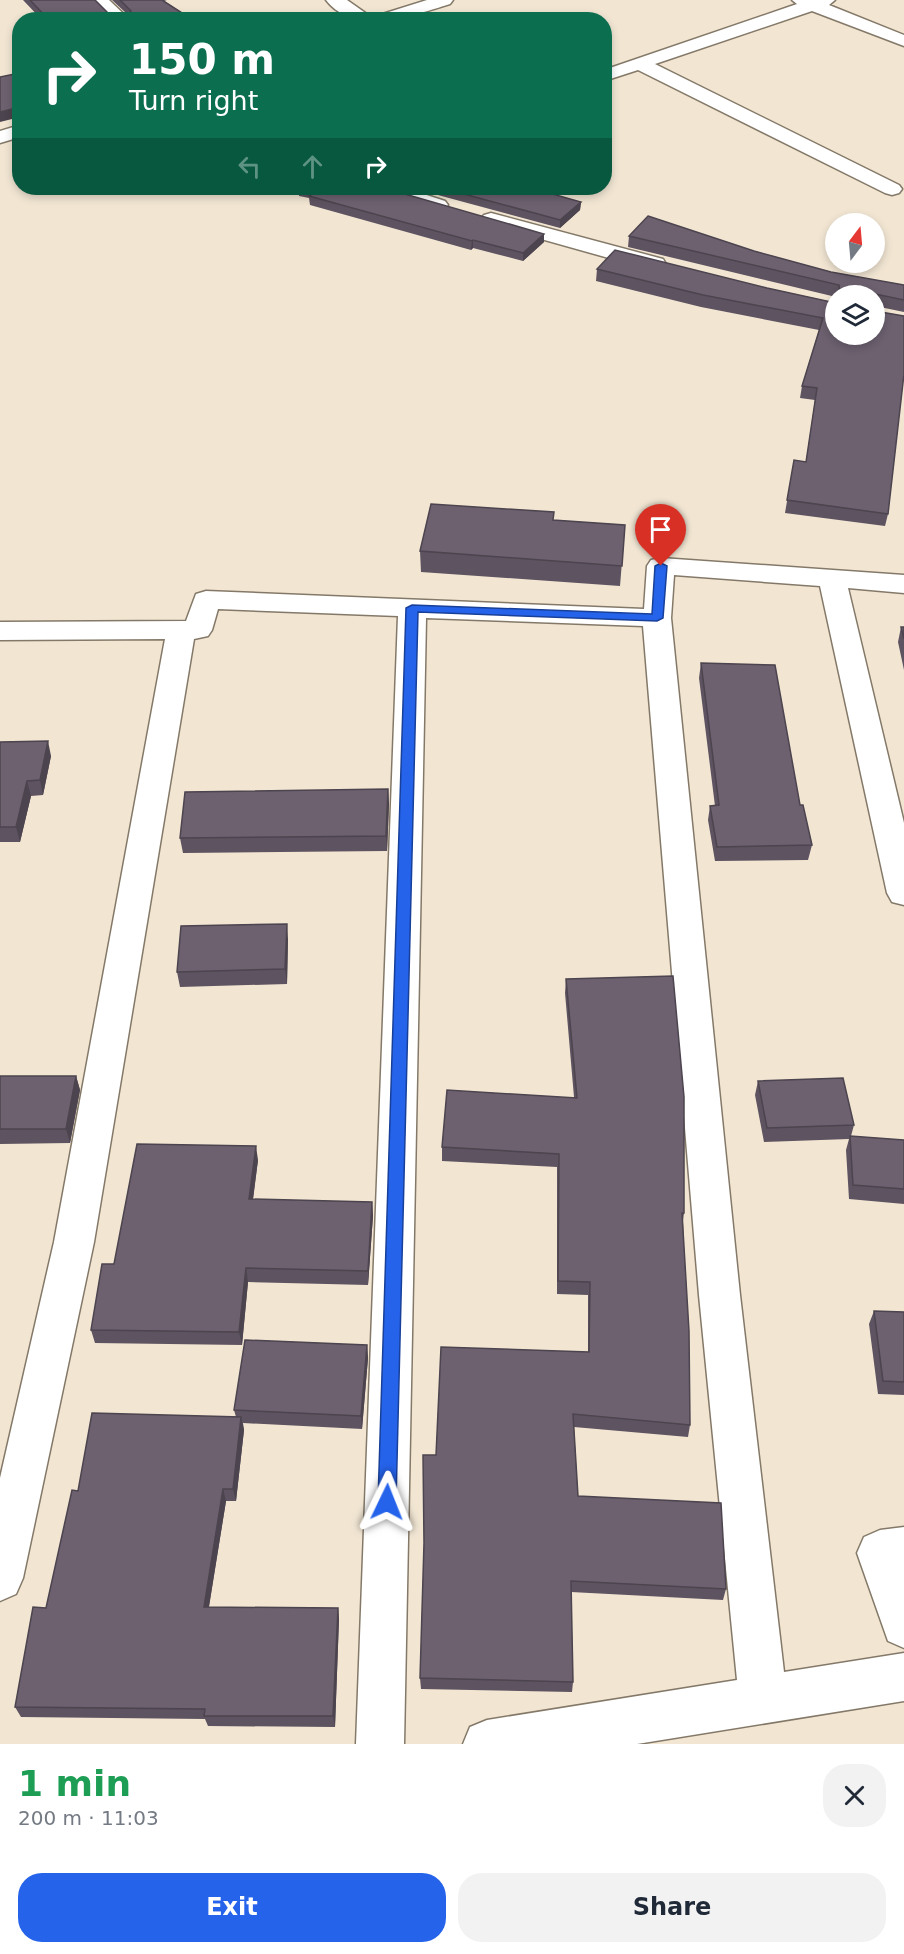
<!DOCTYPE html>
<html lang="en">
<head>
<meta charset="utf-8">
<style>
	:root { --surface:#fff; --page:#f2f2f3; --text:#1f2937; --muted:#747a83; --accent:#2563eb }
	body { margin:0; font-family:"DejaVu Sans",sans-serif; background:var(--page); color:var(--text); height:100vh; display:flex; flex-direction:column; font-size:22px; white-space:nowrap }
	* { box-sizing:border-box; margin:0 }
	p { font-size:20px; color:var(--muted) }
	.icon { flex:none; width:33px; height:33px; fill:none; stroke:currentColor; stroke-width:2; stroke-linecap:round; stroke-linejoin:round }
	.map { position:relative; height:1744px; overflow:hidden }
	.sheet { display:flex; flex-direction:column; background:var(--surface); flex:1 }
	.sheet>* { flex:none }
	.top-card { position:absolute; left:12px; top:12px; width:600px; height:183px; border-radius:24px; box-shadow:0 3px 9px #0003; background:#0b6e4f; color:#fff; overflow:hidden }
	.needle { width:39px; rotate:16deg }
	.fabs { position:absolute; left:825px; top:213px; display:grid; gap:12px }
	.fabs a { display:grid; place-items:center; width:60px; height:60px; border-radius:50%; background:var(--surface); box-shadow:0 3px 9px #0003; font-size:30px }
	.pin { position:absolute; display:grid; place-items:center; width:51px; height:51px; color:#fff; margin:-62px -26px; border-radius:50% 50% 50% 0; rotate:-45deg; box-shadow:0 0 6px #0007 }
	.pin .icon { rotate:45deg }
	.me { position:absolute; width:66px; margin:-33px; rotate:2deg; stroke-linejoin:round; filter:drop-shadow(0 0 4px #0008) }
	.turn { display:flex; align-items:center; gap:21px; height:126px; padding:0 18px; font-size:27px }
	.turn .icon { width:78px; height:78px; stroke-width:2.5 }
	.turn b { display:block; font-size:42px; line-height:51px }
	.lanes { display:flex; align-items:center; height:57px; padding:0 18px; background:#0003; justify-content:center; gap:30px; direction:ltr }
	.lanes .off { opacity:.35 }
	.round { display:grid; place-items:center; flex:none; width:63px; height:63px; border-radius:24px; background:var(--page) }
	.headline { display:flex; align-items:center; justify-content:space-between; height:102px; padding:0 18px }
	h1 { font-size:36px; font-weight:700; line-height:45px; color:#1e9e55 }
	.action { display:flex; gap:12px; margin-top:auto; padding:12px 18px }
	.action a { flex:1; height:69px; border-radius:24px; background:var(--accent); color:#fff; font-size:24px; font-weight:700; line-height:69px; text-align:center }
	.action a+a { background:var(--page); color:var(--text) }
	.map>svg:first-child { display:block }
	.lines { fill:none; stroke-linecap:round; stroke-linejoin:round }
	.minor-casing { stroke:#847968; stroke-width:3 }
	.minor { fill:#fff; fill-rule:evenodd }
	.wall { fill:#5e5360 }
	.shaded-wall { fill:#4c444e }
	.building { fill:#6d6170; stroke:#4c444e; stroke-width:1.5 }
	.route { fill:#2563eb; stroke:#184099; stroke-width:1.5 }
</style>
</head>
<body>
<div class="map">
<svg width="904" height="1744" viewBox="0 0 904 1744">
	<rect width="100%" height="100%" fill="#f2e6d3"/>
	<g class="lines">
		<g class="minor-casing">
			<path id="minor" d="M 90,0 L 109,0 L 130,20 L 111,20 Z
				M 326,0 L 347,0 L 374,19 L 376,16 L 427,0 L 453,0 L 450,4 C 415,15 354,37 326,0 Z
				M 792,0 L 835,0 L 829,5 L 904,35 L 904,46 L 812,11 L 655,64 L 899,185 L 902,189 L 899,193 L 892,195 L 885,193 L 638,70 L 604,81 L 604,70 L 797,4 Z
				M 20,125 L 20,137 L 0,143 L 0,131 Z
				M 376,188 L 405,188 L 445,201 L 448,205 L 445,209 L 438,211 L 379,192 Z
				M 491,213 L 663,259 L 666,264 L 663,269 L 655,271 L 484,223 L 480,219 L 484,215 Z
				M 661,558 L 904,575 L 904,593 L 848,588 L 904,823 L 904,905 L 892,902 L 887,893 L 820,586 L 674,575 L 671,618 L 740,1295 L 784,1672 L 904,1653 L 904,1701 L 637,1744 L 463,1744 L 470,1727 L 487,1720 L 737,1680 L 699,1295 L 643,626 L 426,618 L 404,1744 L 356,1744 L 398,616 L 218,609 L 212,630 L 208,636 L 194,639 L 94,1242 L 23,1578 L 16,1594 L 0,1601 L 0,1478 L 54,1242 L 165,639 L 0,640 L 0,622 L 186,621 L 196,594 L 206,591 L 644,609 L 647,566 L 651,560 Z
				M 904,1527 L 904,1648 L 888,1641 L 857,1553 L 864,1537 L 880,1530 Z"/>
		</g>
		<use href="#minor" class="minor"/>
	</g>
	<path class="wall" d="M 23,0 L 95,0 L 108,13 L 126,13 L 112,0 L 167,0 L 164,1 L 193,20 L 42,20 Z
		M 298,188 L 544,234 L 544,242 L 523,261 L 473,248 L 471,250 L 310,205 L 309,198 L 299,196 Z
		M 412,188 L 524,188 L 581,202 L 580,210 L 560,228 Z
		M 629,236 L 754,251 L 831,272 L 904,285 L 904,312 L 875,306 L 888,514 L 885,526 L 785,513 L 794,460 L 806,462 L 815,400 L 800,398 L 802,386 L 819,330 L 701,307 L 596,281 L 597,269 L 767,288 L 836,303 L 836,334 L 874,296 L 836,296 L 836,297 L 628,247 Z
		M 554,520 L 625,525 L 620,586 L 421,572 L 420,551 Z
		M 901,627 L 904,627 L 904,670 L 898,642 Z
		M 701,663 L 800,805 L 812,845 L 808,860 L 715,861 L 708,820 L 710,806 L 715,806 L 699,678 Z
		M 0,742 L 51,756 L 43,795 L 31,796 L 20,842 L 0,842 Z
		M 388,789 L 389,804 L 387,851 L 183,853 L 180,838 Z
		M 288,939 L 287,984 L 180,987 L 177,972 Z
		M 566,979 L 684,1213 L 683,1221 L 690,1425 L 688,1437 L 574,1427 L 578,1496 L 726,1589 L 723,1600 L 571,1592 L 573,1682 L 572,1692 L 421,1689 L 420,1678 L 436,1455 L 588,1352 L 588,1295 L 557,1294 L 557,1167 L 442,1161 L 442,1147 L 574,1097 L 565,993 Z
		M 0,1076 L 76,1076 L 80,1090 L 70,1143 L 0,1144 Z
		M 758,1081 L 854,1125 L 851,1136 L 904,1140 L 904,1204 L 849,1199 L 846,1150 L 849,1139 L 764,1142 L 755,1095 Z
		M 258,1160 L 253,1200 L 372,1202 L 373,1216 L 368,1285 L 248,1282 L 242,1345 L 95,1343 L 91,1330 L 114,1264 Z
		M 874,1311 L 904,1312 L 904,1395 L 878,1394 L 869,1324 Z
		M 367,1345 L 368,1358 L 362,1429 L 243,1423 L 244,1430 L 236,1501 L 226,1501 L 209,1607 L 338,1608 L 339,1619 L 335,1727 L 208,1726 L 205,1719 L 21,1717 L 15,1707 L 46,1608 L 78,1491 L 236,1417 L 234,1410 Z"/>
	<path class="shaded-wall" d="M 20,107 L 20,117 L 0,122 L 0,112 Z
		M 581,202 L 580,210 L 560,228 L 560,220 Z
		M 544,234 L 544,242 L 523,261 L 523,253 Z
		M 473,240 L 473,248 L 471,250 L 472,241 Z
		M 48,741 L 51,756 L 43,795 L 40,780 Z
		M 27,781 L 31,796 L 20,842 L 16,827 Z
		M 388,789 L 389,804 L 387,851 L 386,836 Z
		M 287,924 L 288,939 L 287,984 L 285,969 Z
		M 76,1076 L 80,1090 L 70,1143 L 66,1129 Z
		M 256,1146 L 258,1160 L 251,1213 L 249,1199 Z
		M 372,1202 L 373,1216 L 368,1285 L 368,1271 Z
		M 246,1268 L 248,1282 L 242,1345 L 239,1332 Z
		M 367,1345 L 368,1358 L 362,1429 L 361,1416 Z
		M 241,1417 L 244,1430 L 236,1501 L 233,1489 Z
		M 223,1489 L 226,1501 L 207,1618 L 204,1607 Z
		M 338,1608 L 339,1619 L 335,1727 L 333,1716 Z"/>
	<path class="building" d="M 30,0 L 95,0 L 108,13 L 129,13 L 131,11 L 120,0 L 162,0 L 193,20 L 49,20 Z
		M 20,73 L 20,107 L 0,112 L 0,77 Z
		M 298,188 L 384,188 L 544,234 L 523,253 L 473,240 L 472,241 L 309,196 L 316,192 Z
		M 442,188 L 524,188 L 542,191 L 581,202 L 560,220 Z
		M 648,216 L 754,251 L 831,272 L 904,285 L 904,300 L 875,294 L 875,311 L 904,316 L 904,374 L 888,514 L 787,500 L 794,460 L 806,462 L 817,388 L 802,386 L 823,318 L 703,295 L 597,269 L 615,250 L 767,288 L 836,303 L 836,334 L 874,334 L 874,296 L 840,296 L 839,285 L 629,236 Z
		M 431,504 L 554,512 L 553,520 L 625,525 L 622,566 L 420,551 Z
		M 901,627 L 904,627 L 904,639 Z
		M 701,663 L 775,665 L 800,805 L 803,805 L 812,845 L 717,847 L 710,806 L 719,805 Z
		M 48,741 L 40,780 L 27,781 L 16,827 L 0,827 L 0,742 Z
		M 388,789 L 386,836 L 180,838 L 185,792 Z
		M 287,924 L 285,969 L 177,972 L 181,926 Z
		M 673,976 L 684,1097 L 684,1213 L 682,1213 L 689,1331 L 690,1425 L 573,1414 L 578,1496 L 721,1503 L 726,1589 L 571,1581 L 573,1682 L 420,1678 L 424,1543 L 423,1455 L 436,1455 L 441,1347 L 589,1352 L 590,1282 L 558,1281 L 559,1154 L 442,1147 L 447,1090 L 577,1098 L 566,979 Z
		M 0,1076 L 76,1076 L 66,1129 L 0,1129 Z
		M 843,1078 L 854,1125 L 767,1128 L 758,1081 Z
		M 850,1136 L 904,1140 L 904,1189 L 853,1185 Z
		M 137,1144 L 256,1146 L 249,1199 L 372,1202 L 368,1271 L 246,1268 L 239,1332 L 91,1330 L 102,1264 L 114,1264 Z
		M 874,1311 L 904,1312 L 904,1382 L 883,1381 Z
		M 245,1340 L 367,1345 L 361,1416 L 234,1410 Z
		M 92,1413 L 241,1417 L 233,1489 L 223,1489 L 204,1607 L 338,1608 L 333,1716 L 204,1716 L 205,1709 L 15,1707 L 33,1607 L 46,1608 L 72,1490 L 78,1491 Z"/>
	<path class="route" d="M 661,563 L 667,566 L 663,618 L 657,621 L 418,612 L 396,1502 L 394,1508 L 387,1511 L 381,1508 L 378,1502 L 406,608 L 412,605 L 652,614 L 655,566 Z"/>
</svg>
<div class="fabs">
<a><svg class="needle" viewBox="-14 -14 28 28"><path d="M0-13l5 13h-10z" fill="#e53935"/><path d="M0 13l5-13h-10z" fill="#747a83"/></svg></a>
<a><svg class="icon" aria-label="layers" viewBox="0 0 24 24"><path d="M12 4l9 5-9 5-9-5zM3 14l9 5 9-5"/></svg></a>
</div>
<div class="pin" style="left:661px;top:566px;background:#d93025"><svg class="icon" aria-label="arrive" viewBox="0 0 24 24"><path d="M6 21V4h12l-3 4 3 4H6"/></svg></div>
<svg class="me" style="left:387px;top:1502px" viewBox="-20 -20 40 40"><path d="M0-17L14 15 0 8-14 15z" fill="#2563eb" stroke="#fff" stroke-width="4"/></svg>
<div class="top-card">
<div class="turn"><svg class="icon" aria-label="right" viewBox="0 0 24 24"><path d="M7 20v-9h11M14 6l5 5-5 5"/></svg><div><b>150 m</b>Turn right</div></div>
<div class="lanes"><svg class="icon off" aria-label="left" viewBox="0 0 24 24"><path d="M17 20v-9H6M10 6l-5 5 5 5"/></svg><svg class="icon off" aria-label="ahead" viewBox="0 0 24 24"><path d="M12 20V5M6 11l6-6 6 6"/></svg><svg class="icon" aria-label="right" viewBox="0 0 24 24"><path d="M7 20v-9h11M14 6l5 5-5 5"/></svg></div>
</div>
</div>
<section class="sheet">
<div class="headline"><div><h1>1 min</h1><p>200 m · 11:03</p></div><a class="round"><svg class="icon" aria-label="close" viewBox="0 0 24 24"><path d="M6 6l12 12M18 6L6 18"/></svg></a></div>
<div class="action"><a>Exit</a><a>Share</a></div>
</section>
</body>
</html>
